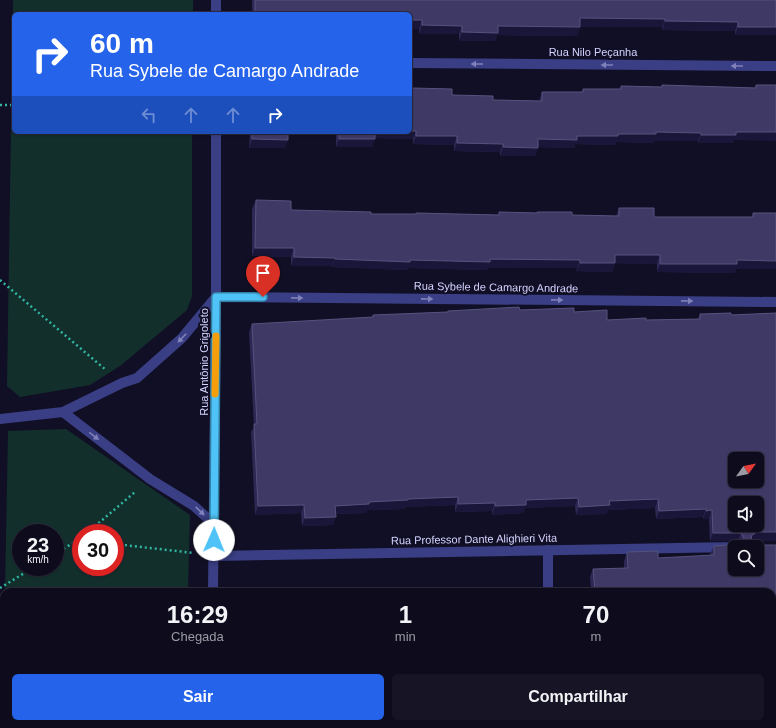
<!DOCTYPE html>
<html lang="pt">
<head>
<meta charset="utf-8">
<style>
	:root { --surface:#0d0b1c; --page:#161425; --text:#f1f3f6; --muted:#9a9ba3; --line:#2d2b3b; --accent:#2563eb }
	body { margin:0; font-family:Helvetica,sans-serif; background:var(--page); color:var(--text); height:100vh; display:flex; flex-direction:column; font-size:15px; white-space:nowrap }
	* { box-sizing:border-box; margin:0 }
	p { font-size:13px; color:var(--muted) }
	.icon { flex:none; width:22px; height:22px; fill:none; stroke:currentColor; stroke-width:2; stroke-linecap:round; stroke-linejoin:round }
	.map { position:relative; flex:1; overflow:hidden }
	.details { position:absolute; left:0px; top:588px; width:776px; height:140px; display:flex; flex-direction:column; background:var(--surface); border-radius:12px 12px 0 0; box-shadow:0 1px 3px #0004,0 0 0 1px var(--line) }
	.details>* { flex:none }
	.guide { position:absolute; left:12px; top:12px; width:400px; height:122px; border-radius:6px; box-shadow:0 1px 3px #0004,0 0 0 1px var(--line); background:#2563eb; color:#fff; overflow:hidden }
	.needle { width:26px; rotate:57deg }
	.fabs { position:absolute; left:728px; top:452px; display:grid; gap:8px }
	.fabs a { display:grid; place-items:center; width:36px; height:36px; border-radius:6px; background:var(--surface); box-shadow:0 1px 3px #0004,0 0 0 1px var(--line); font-size:20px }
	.speed { position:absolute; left:12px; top:524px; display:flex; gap:8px; font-size:20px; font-weight:700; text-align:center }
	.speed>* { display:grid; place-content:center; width:52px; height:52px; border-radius:50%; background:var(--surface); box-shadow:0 1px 3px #0004,0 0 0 1px var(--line); line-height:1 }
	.speed small { font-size:10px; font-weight:400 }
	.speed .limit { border:6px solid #d22; background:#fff; color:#111 }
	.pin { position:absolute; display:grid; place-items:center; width:34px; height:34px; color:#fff; margin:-41px -17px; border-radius:50% 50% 50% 0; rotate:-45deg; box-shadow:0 0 4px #0007 }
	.pin .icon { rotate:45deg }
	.me { position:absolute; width:44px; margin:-22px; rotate:1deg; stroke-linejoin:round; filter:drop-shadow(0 0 3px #0008) }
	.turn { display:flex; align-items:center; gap:14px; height:84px; padding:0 12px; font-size:18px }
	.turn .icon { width:52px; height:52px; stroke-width:2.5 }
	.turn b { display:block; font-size:28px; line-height:34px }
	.lanes { display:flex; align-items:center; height:38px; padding:0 12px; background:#0003; justify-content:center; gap:20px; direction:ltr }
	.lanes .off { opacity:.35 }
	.eta { display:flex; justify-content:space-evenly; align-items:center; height:68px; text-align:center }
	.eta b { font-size:24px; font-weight:600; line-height:28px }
	.action { display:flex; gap:8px; margin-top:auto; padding:8px 12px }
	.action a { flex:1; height:46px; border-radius:6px; background:var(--accent); color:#fff; font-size:16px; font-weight:600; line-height:46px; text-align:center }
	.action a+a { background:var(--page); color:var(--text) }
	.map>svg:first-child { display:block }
	.green { fill:#122f2c; fill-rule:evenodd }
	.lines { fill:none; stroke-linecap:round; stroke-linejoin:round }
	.path { stroke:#30b6a3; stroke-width:2.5; stroke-dasharray:2 3; stroke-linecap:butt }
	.minor { stroke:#3a3e84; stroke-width:10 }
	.wall { fill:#2d2853 }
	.shaded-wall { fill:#1a1639 }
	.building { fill:#3f3a65; stroke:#56527e; fill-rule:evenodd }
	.oneway { fill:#8081bb }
	.route-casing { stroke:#337fa1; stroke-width:10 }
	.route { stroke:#4fc3f7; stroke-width:7 }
	.slow { stroke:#f59e0b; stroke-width:7 }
	.labels { text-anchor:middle; stroke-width:4; stroke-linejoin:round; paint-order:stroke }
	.street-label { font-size:11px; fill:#d5d3ff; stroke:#110f25 }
</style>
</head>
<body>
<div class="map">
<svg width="776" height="728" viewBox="0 0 776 728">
	<rect width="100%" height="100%" fill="#110f25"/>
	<path class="green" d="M 13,0 L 193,0 L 193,14 L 14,14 L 14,132 L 192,132 L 192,296 L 187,310 L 120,366 L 90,385 L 20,397 L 7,386 Z
		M 66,429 L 190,515 L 188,592 L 5,592 L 8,431 ZM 21,533 L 55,533 L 55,567 L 21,567 ZM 81,533 L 115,533 L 115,567 L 81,567 Z
		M 4,652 L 4,724 L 183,724 L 183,728 L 3,728 Z"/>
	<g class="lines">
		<path class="path" d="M 0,105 L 14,105
			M 0,280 L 106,370
			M 87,533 L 135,492
			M 115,544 L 194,553
			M 55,554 L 81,538
			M 0,588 L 34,567
			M 130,728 L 132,724"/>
		<path class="minor" d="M 216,0 L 216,14
			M 410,63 L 776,66
			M 63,412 L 150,479 L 194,506 L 214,524
			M 0,419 L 63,412 L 122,383 L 137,378 L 182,338 L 216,297 L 776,302
			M 548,550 L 548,592
			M 214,556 L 735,547
			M 213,592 L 216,297 L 216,132
			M 551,724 L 551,728
			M 208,728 L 208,724"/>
	</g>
	<path class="wall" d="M 252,0 L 776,0 L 735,35 L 735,31 L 662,30 L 662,27 L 580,27 L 577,36 L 497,35 L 495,41 L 459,41 L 459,34 L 419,34 L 419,29 L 410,14 L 252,14 Z
		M 662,85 L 755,88 L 756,85 L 776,85 L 734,140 L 733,143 L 698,143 L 698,141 L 654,141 L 653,143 L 616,142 L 615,145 L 575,144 L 574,148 L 538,147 L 535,156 L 500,156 L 500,152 L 454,151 L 454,145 L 413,144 L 413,139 L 375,138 L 372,147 L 336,147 L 336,132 L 410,132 L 412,88 L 452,95 L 493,100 L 539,101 L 542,92 L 582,92 L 583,89 L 620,89 L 621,86 L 662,87 Z
		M 250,132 L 288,132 L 285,148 L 249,148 Z
		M 256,200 L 291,210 L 371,214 L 416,214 L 416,213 L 499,215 L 499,212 L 537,213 L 537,212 L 572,215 L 616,216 L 619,208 L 654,217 L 752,217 L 753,213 L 776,213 L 736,269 L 734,273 L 657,272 L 657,264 L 615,263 L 612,272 L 576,271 L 577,268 L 488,268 L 487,270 L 408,268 L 407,270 L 332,267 L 332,266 L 291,266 L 291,257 L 252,256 L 252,209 Z
		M 520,310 L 574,312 L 607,320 L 646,320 L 698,319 L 700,314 L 731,315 L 776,313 L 776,541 L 754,540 L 752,542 L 753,544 L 757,545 L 776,545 L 776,643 L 772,644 L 772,592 L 591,592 L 590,577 L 593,569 L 624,568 L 624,561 L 627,552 L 658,558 L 711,556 L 710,554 L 714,546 L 740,544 L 738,541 L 710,541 L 709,519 L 703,519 L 703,517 L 656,519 L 655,508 L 608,510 L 606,514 L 576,515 L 575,506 L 525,508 L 523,513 L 492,515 L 492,511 L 455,512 L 455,505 L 406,507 L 405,509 L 367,510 L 366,513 L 335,514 L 333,525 L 302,526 L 301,513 L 255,515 L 251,432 L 254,427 L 249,332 L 252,324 L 372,318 L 373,315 L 447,312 L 448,311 Z
		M 600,724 L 772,724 L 776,728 L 600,728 Z"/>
	<path class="shaded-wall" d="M 580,18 L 665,19 L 662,27 L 577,27 Z
		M 410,20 L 422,20 L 419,29 L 410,29 Z
		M 665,21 L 738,22 L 735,31 L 662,30 Z
		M 422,25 L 462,26 L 459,34 L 419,34 Z
		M 498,26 L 580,27 L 577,36 L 497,35 L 495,41 L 459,41 L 462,32 Z
		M 738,27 L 776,27 L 776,35 L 735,35 Z
		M 410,131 L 416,131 L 413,139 L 372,138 L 374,132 L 410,132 Z
		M 656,132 L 701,133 L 698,141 L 654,141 L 653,143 L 616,142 L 615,145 L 575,144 L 574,148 L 535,147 L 538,139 L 618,134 Z
		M 736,132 L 776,132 L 776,141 L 734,140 L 733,143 L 698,143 L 701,135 Z
		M 416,136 L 457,136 L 454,145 L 413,144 Z
		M 252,139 L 288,140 L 285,148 L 249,148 Z
		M 339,139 L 375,139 L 372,147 L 336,147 Z
		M 457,143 L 503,144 L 500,152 L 454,151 Z
		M 503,147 L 538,148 L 535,156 L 500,156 Z
		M 255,248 L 294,248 L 291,257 L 252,256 Z
		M 615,255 L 660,255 L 657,264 L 612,263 Z
		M 294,257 L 335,258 L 332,266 L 291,266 Z
		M 335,259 L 410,260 L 580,260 L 577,268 L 488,268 L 487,270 L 408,268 L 407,270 L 332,267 Z
		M 737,260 L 776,261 L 776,269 L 736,269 L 734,273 L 657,272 L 660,264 Z
		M 580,263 L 615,263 L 612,272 L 576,271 Z
		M 458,497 L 455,505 L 406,507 L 405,509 L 367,510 L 366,513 L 332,514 L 335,506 L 369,502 L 408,499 Z
		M 578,498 L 575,506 L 525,508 L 523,513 L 492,515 L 495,506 L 526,500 Z
		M 658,499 L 655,508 L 608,510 L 606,514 L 576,515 L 579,507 L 609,501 Z
		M 495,503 L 492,511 L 455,512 L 458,504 Z
		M 304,505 L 301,513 L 255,515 L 258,506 Z
		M 706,509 L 703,517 L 656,519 L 659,511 Z
		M 712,510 L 709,519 L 703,519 L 706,511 Z
		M 336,517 L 333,525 L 302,526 L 305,518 Z
		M 757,532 L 776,532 L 776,541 L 754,540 L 749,543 L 752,535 Z
		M 713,533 L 741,533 L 738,541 L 710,541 Z
		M 772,635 L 776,635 L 776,643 L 772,644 Z"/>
	<path class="building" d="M 255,0 L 776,0 L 776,27 L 738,27 L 738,22 L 665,21 L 665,19 L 580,18 L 580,27 L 498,26 L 498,33 L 462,32 L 462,26 L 422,25 L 422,20 L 410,20 L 410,14 L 255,14 Z
		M 410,83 L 412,83 L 412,88 L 452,89 L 452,95 L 493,96 L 493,100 L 542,101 L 542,92 L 583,92 L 583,89 L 621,89 L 621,86 L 662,87 L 662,85 L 756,88 L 756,85 L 776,85 L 776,132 L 736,132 L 736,135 L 701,135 L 701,133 L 656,132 L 656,134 L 618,134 L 618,136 L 577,136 L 577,140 L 538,139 L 538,148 L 503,147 L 503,144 L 457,143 L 457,136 L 416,136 L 416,131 L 410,131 Z
		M 252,132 L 288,132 L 288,140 L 252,139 Z
		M 339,132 L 375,132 L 375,139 L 339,139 Z
		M 256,200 L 291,201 L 291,210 L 371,212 L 371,214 L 416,214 L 416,213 L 499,215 L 499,212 L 537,213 L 537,212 L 572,212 L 572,215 L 619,216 L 619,208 L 654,208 L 654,217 L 753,217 L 753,213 L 776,213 L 776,261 L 737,260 L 737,264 L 660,264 L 660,255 L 615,255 L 615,263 L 580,263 L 580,260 L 490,259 L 490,262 L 410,260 L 410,262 L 335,259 L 335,258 L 294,257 L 294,248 L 255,248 Z
		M 519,307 L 520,310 L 574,308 L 574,312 L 607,310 L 607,320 L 646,318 L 646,320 L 700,319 L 700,314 L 731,313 L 731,315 L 776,313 L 776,532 L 757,532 L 752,535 L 751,539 L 753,544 L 757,545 L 776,545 L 776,635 L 772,635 L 772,592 L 595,592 L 593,569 L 628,568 L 627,552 L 658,551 L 658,558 L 714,555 L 714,546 L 742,544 L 744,538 L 741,533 L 713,533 L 712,510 L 706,511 L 706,509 L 659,511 L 658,499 L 609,501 L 610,505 L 579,507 L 578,498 L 526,500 L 526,505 L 495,506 L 495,503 L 458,504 L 458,497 L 408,499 L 408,500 L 369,502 L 369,504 L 335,506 L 336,517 L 305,518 L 304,505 L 258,506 L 254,424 L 257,424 L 252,324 L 373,317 L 373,315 L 448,312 L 448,311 ZM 735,459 L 757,459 L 757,481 L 735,481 ZM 735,503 L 757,503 L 757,525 L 735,525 ZM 735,547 L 757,547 L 757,569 L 735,569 Z
		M 772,681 L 776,681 L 776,728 L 602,728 L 602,724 L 772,724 Z"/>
	<defs><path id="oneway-solid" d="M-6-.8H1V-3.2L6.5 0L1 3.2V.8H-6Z"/></defs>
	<g class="oneway">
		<use href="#oneway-solid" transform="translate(477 64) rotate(-180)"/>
		<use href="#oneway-solid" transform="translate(607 65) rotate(-180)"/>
		<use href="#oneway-solid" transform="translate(737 66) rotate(-180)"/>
		<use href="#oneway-solid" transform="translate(297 298) rotate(1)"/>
		<use href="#oneway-solid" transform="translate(427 299) rotate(1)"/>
		<use href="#oneway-solid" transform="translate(557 300) rotate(1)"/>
		<use href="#oneway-solid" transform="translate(687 301) rotate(1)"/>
		<use href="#oneway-solid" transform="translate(182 338) rotate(134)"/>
		<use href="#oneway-solid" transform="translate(94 436) rotate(37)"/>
		<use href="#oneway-solid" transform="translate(200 511) rotate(43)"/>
	</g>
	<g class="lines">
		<g class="route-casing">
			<path id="route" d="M 214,540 L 216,297 L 263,297"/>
		</g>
		<use href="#route" class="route"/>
		<path class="slow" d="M 215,394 L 216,336"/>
	</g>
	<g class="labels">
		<g class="street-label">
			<text x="593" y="56">Rua Nilo Peçanha</text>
			<text transform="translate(496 287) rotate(1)" y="4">Rua Sybele de Camargo Andrade</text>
			<text transform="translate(204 362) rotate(-90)" y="4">Rua Antônio Grigoleto</text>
			<text transform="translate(474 539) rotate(-1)" y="4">Rua Professor Dante Alighieri Vita</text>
		</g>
	</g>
</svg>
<div class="fabs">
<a><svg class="needle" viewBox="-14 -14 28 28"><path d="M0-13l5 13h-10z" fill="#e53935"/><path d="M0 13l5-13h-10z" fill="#9a9ba3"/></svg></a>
<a><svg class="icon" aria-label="sound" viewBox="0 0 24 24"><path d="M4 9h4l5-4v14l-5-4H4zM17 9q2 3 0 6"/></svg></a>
<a><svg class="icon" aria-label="search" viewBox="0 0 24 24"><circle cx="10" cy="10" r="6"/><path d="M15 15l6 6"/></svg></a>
</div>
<div class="speed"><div>23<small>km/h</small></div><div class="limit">30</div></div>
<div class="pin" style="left:263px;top:297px;background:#d93025"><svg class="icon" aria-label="arrive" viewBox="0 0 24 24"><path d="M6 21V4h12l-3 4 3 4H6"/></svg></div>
<svg class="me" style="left:214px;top:540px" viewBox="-20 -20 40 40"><circle r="19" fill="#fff"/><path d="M0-13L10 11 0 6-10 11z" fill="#4fc3f7"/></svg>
<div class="guide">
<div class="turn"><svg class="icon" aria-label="right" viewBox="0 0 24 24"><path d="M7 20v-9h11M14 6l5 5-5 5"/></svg><div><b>60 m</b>Rua Sybele de Camargo Andrade</div></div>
<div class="lanes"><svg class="icon off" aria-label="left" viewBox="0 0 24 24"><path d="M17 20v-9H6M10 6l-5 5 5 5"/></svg><svg class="icon off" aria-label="ahead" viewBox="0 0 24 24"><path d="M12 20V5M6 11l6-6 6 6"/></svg><svg class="icon off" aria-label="ahead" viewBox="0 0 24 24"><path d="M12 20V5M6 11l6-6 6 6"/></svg><svg class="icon" aria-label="right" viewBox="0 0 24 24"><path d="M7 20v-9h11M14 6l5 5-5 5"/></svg></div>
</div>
<section class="details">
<div class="eta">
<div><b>16:29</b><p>Chegada</p></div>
<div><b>1</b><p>min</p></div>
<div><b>70</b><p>m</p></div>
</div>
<div class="action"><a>Sair</a><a>Compartilhar</a></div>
</section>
</div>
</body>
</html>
